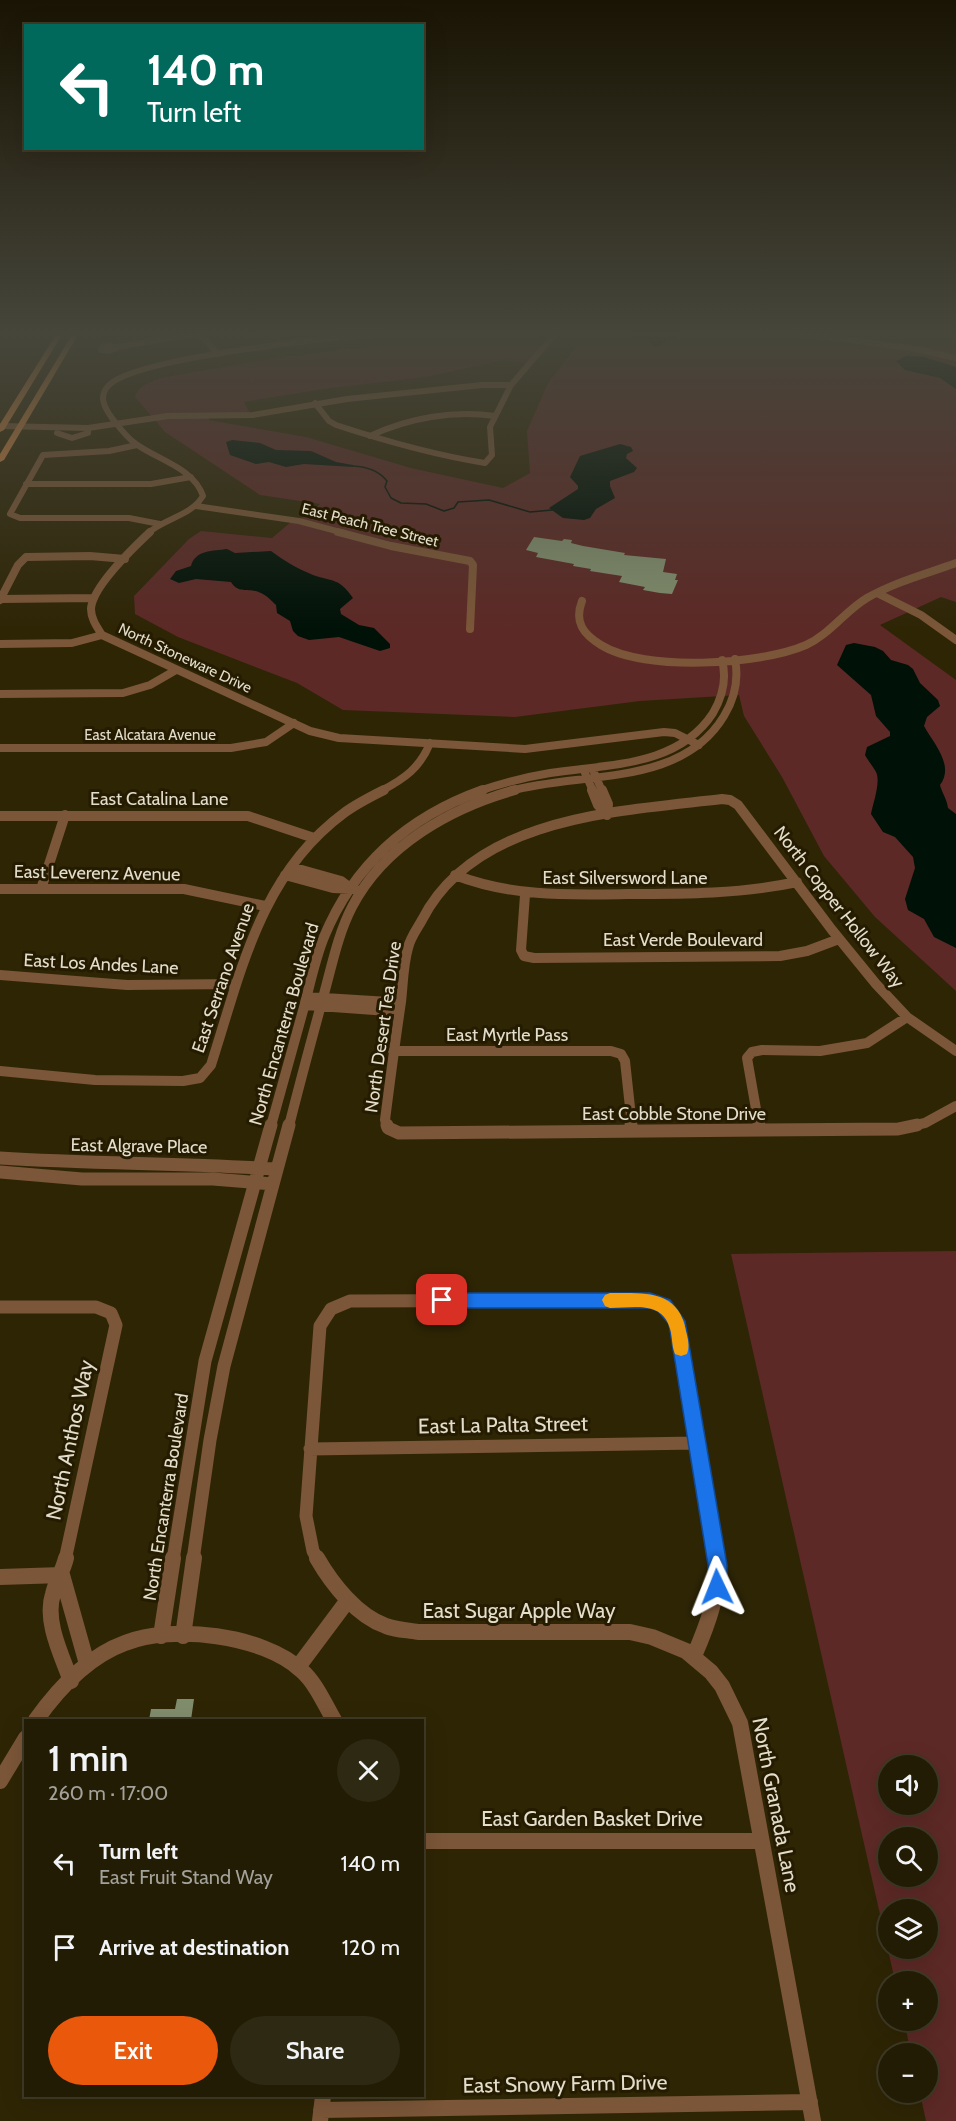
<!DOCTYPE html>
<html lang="en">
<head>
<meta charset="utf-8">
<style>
	:root { --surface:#221c04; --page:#2e2913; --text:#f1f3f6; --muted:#a2a19a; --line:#3f3a26; --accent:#ea580c }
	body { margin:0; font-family:Cabin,sans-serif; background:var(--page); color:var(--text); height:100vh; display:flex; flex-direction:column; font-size:22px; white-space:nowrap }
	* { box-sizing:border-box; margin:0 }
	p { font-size:20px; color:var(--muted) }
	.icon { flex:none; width:33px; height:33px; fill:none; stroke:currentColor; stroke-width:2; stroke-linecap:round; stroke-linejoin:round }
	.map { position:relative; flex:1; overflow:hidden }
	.panel { position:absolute; left:24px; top:1719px; width:400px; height:378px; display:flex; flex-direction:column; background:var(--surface); border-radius:0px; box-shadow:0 6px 24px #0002,0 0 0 2px var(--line) }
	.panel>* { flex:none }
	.banner { position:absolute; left:24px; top:24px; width:400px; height:126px; border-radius:0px; box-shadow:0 6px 24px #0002,0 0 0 2px var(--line); background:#00695c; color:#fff; overflow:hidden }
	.fabs { position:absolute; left:878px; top:1755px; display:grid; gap:12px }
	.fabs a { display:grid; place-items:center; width:60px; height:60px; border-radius:50%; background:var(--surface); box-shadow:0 6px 24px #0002,0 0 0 2px var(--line); font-size:30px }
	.pin { position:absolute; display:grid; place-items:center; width:51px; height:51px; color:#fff; margin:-26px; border-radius:12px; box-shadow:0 3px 9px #0006 }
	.me { position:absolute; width:66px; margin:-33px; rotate:358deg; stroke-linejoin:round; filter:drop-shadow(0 0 4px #0008) }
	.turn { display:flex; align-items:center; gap:21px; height:126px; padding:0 24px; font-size:27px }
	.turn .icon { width:78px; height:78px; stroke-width:2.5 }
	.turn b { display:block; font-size:42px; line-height:51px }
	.round { display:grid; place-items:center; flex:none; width:63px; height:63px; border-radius:32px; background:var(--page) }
	.summary { display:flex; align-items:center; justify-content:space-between; height:102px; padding:0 24px }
	h1 { font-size:36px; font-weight:600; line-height:45px }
	.primary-button { display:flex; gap:12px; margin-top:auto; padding:12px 24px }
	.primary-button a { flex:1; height:69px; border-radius:36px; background:var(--accent); color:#fff; font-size:24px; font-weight:600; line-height:69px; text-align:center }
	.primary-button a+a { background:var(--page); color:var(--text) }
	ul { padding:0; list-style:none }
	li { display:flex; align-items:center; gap:18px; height:84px; padding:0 24px }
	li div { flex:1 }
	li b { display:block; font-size:22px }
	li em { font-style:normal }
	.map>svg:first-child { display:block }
	.green { fill:#5c2926; fill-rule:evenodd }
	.water { fill:#001107 }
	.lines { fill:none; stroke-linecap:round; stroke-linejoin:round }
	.stream { stroke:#001107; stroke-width:1.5 }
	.building { fill:#808d6d }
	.minor-far4 { stroke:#7b5638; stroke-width:6 }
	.minor-far3 { stroke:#7b5638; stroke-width:8 }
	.minor-far2 { stroke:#7b5638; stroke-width:10 }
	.minor-far1 { stroke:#7b5638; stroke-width:13 }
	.minor { stroke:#7b5638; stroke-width:16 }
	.major { fill:#d08341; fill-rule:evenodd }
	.route { fill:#1a73e8; stroke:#114b97; stroke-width:1.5 }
	.slow { fill:#f59e0b }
	.labels { text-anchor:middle; stroke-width:6; stroke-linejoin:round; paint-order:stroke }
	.far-street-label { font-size:15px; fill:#e3ddcb; stroke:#251b00 }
	.street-label { font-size:18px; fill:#e3ddcb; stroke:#251b00 }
	.near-street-label { font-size:21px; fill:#e3ddcb; stroke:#251b00 }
</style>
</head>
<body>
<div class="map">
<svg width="956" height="2121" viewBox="0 0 956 2121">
	<rect width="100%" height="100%" fill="#2e2505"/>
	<path class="green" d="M 590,333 L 956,333 L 956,602 L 941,597 L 880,625 L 956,680 L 956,991 L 875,917 L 824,856 L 782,777 L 744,716 L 739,695 L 640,701 L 515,717 L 343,710 L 297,683 L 178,637 L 135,614 L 134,596 L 189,539 L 201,531 L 272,538 L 291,522 L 309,515 L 320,504 L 260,495 L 165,432 L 135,397 C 138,386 151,381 161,378 C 261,360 358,343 461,342 C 488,342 515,342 543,345 L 527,364 L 504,360 L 426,377 L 322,389 L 244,402 L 250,413 L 209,418 L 209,420 L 306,437 L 411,468 L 503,488 L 530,473 L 527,431 L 548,383 L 583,338 Z
		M 956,1251 L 956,2121 L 926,2121 L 920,2093 L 927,2092 L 927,2054 L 911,2053 L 904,2021 L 927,2020 L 927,1982 L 895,1981 L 731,1254 ZM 888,1766 L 927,1766 L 927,1804 L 888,1804 ZM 888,1838 L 927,1838 L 927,1876 L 888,1876 ZM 888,1910 L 927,1910 L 927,1948 L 888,1948 Z"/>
	<path class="water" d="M 633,333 L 683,333 C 681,336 659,345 655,347 L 646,340 L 635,338 Z
		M 906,356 L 924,357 L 956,367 L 956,389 L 940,378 L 905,370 L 896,361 Z
		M 232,440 L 260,443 L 276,450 L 311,451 L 336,462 L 353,465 L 353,467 L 304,464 L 286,467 L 269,462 L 256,464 L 230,455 L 226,442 Z
		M 620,444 L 631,447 L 633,451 L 627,454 L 626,458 L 637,468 L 634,472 L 610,481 L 610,486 L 615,498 L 596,509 L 590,518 L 584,520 L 563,518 L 549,508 L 578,489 L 578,486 L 570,477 L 580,456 Z
		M 227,549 L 235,553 L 271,551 C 283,560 298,569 313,575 C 334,582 339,578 353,598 L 340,609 L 341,614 L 359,625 L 374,628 L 390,644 L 390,648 L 380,651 L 339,637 L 309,640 L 298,636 L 293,631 L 290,621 L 277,613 L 276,605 C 272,601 266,595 261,593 C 249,587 239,595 231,582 L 196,579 L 179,583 L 170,579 L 176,571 L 191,566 C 195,550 213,551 227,549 Z
		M 854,643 L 875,647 L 883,651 L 891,660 L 908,665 L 913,669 L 920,683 L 938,700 L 940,706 L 927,717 L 924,726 C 933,743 955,765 940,785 C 942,793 947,799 948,808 L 956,814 L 956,948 L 934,937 L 924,919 L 908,910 L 905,899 L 915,868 L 913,857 L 895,837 L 883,832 L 871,814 C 873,803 881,782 876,772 C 873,766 868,761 865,755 L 867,747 L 890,736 L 890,732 L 876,716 L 871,695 L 837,665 L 846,645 Z"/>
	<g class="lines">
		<path class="stream" d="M 353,466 C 367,467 378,470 387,481 L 385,487 L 391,498 L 401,503 L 426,504 L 444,511 L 454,508 L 458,502 L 489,500 L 530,512 L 552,510"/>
	</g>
	<path class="building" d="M 534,537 L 562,541 L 564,539 L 572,540 L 571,543 L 583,546 L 625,553 L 624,555 L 666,559 L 663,572 L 677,574 L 675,580 L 678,580 L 672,594 L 660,593 L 643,590 L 645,587 L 619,582 L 622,576 L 590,571 L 591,569 L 573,566 L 574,564 L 536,557 L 538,553 L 526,550 Z
		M 177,1699 L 194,1699 L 191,1720 L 149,1720 L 151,1709 L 175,1709 Z"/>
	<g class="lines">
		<path class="minor-far4" d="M 796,333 L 917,349 L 956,358
			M 109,345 L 116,348 L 109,351 L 101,350 L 102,347 Z
			M 116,347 L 197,334 L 201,335 L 218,354
			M 315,403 L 329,421 L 336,425 C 385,441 434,455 485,463 L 492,455 L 490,427 L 511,385 L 556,333
			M 2,426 L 88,428 L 168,416 L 253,415 L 347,399 L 482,385 L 511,385
			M 57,433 L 72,438 L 88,433 L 88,428
			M 370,436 C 408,418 453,410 495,416
			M 137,445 L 109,451 L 43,455 L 10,514 L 20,518 L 129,518 L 160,524
			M 26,484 L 151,484 L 191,477
			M 196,506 L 299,521 L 344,533
			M 148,533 C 165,518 191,516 203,496 C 194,468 158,460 136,444 C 126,437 119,427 112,418 C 104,407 98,396 109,385 C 137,357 332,338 380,333"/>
		<path class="minor-far3" d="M 150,532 C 134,547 92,587 91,609 C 91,619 97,627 102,635 L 310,731 L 339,738 L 525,749 L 664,732 L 675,733 L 699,745
			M 338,532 L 391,546 L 470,561 L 473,565 L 470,629
			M 877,593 L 921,615 L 956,640
			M 1,599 L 94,598
			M 0,600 L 18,565 L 26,557 L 90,556 L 125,559
			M 582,601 C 574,622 583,634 601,645 C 644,672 760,665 806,645 C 830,634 845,611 867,598 C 895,582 926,574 956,563
			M 0,644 L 72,643 L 102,635
			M 0,694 L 123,693 L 150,685 L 176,670
			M 0,748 L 231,748 L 266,742 L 294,723
			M 593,770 L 602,791
			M 585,773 L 593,791
			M 381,791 C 404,779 420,768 430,743
			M 479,791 C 502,783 526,777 550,773 C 608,764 678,767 713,713 C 723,696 727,679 722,660
			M 510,791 C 580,771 681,788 724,716 C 735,698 739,680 735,659"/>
		<path class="minor-far2" d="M 592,790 L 598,805 L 607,815
			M 602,790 L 608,804 L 607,815
			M 0,816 L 248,816 L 314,838
			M 291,867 L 341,881 L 349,887
			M 285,875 L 333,888 L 355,889
			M 455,875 C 512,897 568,895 627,894 C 685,894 741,894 797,882
			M 0,889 L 184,889 L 265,906
			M 41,889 L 65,815
			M 525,895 L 521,950 L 524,956 L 534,958 L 780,956 L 807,951 L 839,939
			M 0,975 L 127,985 L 236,984
			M 308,997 L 389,1002 L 399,1006
			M 305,1005 L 388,1011 L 399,1006
			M 393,1051 L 611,1051 L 621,1054 L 625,1061 L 632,1126
			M 0,1071 L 95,1080 L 183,1081 L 200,1078 L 211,1065 C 241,972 260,875 344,813 C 356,804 370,797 384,790
			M 271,1126 C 282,1087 293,1047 304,1007 C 310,984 315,959 324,937 C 354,864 410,816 483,790
			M 289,1126 C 300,1082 312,1038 324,994 C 332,965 338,934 352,907 C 384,845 451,808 515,790
			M 387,1126 L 385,1120 C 390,1081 395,1042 401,1002 C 403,985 403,965 408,948 C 410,938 417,929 422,920 C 475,816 621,811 722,799 L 730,800 L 738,805 L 832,930 L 876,984 L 907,1017 L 956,1051
			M 759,1126 L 747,1058 L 752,1052 L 762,1050 L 820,1051 L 867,1043 L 907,1017
			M 911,1126 L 925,1123 L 956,1106"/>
		<path class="minor-far1" d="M 387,1125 L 388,1128 L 399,1133 L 898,1129 L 917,1125
			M 631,1125 L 632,1131
			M 759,1125 L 760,1130
			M 0,1158 C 92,1164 185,1163 277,1169
			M 0,1172 L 82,1179 L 213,1179 L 273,1184
			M 0,1307 L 96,1307 L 111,1313 L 116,1325 L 65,1560
			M 310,1449 L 697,1443
			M 173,1560 L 205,1361 L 271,1125
			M 193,1560 L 210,1440 L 224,1366 L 289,1125
			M 318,1560 L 313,1551 L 306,1516 L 320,1326 L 331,1309 L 350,1301 L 650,1300 L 664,1306 L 677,1321 L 716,1560"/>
		<path class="minor" d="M 66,1558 C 63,1571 56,1581 53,1594 C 44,1621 62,1656 71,1681
			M 317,1558 C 332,1584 357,1616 386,1626 C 396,1630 408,1630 418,1632 L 630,1632 L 652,1637 L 686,1651 L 711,1672 L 722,1686 L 740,1723 L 813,2121
			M 62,1575 L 87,1664
			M 0,1577 L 62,1575
			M 161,1636 L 173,1558
			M 183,1636 L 194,1558
			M 694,1656 C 707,1626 721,1591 716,1558
			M 298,1667 L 348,1600
			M 36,1720 C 58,1689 89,1656 125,1643 C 173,1624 263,1635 301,1670 C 316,1683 324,1703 334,1720
			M 0,1781 L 26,1738
			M 423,1841 L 761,1841
			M 321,2110 L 810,2102
			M 320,2121 L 323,2096"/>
		<path class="major" d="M 57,333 L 63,333 L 4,430 L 0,432 L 0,424 Z
			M 73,333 L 79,333 L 4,460 L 0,462 L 0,454 Z"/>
	</g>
	<linearGradient id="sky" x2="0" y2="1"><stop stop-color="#191403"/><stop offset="0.53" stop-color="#46463b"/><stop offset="1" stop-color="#46463b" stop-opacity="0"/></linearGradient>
	<rect width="956" height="630" fill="url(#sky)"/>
	<path class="route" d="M 442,1293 L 650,1293 L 670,1300 L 685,1321 L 727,1565 L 727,1587 L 724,1594 L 717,1596 L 711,1594 L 708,1587 L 708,1565 L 669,1324 L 658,1311 L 650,1308 L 442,1308 L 437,1306 L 435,1300 L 437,1295 Z"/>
	<path class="slow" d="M 610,1293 C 643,1293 679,1289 686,1331 C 688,1339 690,1346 687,1354 L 681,1356 L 675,1354 C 671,1345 673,1335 669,1326 C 661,1301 631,1308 610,1308 L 605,1306 L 602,1300 L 605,1295 Z"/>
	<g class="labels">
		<g class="far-street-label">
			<text transform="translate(370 525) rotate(14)" y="5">East Peach Tree Street</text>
			<text transform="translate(185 658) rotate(25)" y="5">North Stoneware Drive</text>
			<text x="150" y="740">East Alcatara Avenue</text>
		</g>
		<g class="street-label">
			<text x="159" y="805">East Catalina Lane</text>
			<text transform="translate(97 873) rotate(1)" y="6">East Leverenz Avenue</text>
			<text x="625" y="884">East Silversword Lane</text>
			<text transform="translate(839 907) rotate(52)" y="6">North Copper Hollow Way</text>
			<text x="683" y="946">East Verde Boulevard</text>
			<text transform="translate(101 964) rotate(3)" y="6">East Los Andes Lane</text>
			<text transform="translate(223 978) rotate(-71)" y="6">East Serrano Avenue</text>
			<text transform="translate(284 1024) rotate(-74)" y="6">North Encanterra Boulevard</text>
			<text transform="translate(383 1027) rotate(-82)" y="6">North Desert Tea Drive</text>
			<text x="507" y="1041">East Myrtle Pass</text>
			<text x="674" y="1120">East Cobble Stone Drive</text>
			<text transform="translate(139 1146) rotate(1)" y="6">East Algrave Place</text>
			<text transform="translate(166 1497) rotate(-81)" y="6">North Encanterra Boulevard</text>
		</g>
		<g class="near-street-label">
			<text transform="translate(503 1425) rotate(-1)" y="7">East La Palta Street</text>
			<text transform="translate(70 1440) rotate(-78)" y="7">North Anthos Way</text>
			<text x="519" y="1618">East Sugar Apple Way</text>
			<text transform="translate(776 1805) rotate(79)" y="7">North Granada Lane</text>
			<text x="592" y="1826">East Garden Basket Drive</text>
			<text transform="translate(565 2084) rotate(-1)" y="7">East Snowy Farm Drive</text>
		</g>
	</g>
</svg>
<div class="fabs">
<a><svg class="icon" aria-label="sound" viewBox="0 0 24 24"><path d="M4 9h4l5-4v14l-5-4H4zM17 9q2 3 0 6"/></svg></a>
<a><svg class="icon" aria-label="search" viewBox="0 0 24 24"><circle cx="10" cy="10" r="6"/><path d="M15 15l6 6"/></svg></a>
<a><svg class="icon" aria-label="layers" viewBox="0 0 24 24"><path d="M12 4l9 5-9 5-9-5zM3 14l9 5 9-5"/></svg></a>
<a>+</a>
<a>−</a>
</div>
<div class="pin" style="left:442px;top:1300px;background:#d93025"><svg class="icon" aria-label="arrive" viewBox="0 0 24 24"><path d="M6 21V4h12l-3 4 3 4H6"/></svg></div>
<svg class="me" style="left:717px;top:1587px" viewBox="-20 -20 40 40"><path d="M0-17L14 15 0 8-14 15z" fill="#1a73e8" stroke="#fff" stroke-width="4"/></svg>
<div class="banner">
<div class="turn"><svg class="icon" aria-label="left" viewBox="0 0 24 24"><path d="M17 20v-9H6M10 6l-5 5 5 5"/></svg><div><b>140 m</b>Turn left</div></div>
</div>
<section class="panel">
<div class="summary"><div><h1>1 min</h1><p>260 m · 17:00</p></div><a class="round"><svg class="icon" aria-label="close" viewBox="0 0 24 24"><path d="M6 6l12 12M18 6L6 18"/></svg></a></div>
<ul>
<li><svg class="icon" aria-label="left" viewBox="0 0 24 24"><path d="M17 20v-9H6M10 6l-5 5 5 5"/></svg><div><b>Turn left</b><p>East Fruit Stand Way</p></div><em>140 m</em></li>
<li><svg class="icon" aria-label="arrive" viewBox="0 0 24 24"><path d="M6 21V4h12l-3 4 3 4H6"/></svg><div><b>Arrive at destination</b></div><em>120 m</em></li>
</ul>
<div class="primary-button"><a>Exit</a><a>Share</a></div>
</section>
</div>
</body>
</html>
